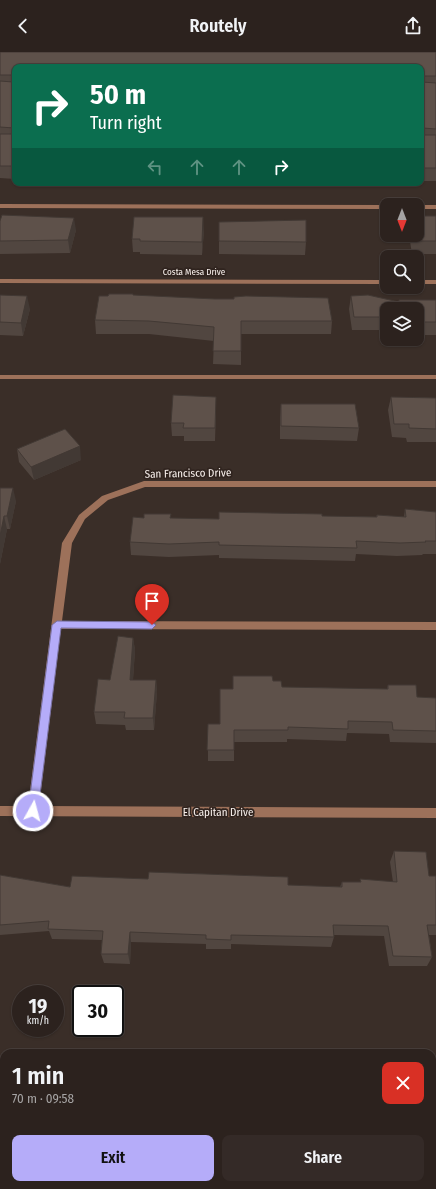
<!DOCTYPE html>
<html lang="en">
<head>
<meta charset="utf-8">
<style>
	:root { --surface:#2c221e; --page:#342a27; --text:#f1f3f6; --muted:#a6a4a4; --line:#483f3c; --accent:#b5acf9 }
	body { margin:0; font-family:"Fira Sans Condensed",sans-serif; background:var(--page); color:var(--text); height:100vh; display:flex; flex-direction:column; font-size:15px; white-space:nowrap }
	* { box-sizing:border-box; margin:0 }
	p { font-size:13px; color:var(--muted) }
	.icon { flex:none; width:22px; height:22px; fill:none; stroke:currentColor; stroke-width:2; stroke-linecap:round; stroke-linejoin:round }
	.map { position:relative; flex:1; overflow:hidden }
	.side { position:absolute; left:0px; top:997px; width:436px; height:140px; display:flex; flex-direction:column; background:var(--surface); border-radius:12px 12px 0 0; box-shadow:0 1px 3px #0004,0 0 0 1px var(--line) }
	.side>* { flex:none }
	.banner { position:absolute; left:12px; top:12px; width:412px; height:122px; border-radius:8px; box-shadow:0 1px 3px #0004,0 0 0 1px var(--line); background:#0b6e4f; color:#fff; overflow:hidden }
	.needle { width:26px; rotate:180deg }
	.buttons { position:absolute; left:380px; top:146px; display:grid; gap:8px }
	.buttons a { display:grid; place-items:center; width:44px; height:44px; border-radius:8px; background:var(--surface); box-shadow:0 1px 3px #0004,0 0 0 1px var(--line); font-size:20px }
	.speed { position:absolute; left:12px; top:933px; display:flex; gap:8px; font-size:20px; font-weight:700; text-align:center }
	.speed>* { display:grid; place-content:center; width:52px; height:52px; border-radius:50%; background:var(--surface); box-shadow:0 1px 3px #0004,0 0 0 1px var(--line); line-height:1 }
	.speed small { font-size:10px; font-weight:400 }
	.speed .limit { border:2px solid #111; border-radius:6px; background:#fff; color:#111 }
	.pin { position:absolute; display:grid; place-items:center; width:34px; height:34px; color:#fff; margin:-41px -17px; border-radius:50% 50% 50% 0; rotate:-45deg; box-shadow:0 0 4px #0007 }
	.pin .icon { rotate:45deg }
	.me { position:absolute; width:44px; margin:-22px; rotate:7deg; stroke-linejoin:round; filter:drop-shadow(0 0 3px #0008) }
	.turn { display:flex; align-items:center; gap:14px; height:84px; padding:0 12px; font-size:18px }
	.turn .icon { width:52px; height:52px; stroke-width:2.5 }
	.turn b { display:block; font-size:28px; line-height:34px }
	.lanes { display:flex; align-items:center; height:38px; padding:0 12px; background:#0003; justify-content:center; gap:20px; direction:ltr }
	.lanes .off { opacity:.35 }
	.round { display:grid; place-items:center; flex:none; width:42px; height:42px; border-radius:8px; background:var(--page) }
	.summary { display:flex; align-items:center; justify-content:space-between; height:68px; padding:0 12px }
	h1 { font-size:24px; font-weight:600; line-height:30px }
	.button { display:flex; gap:8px; margin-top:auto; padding:8px 12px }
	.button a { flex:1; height:46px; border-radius:8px; background:var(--accent); color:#111; font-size:16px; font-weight:600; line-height:46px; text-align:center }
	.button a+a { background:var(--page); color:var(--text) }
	header { display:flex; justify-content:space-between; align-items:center; height:52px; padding:0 12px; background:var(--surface); font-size:18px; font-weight:600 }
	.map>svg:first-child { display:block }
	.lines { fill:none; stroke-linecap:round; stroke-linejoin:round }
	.minor { fill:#9d715a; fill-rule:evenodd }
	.wall { fill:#514640 }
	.shaded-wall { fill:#423934 }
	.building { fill:#5e514a; stroke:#423934 }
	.route { fill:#b5acf9; stroke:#7670a2 }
	.labels { text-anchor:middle; stroke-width:3.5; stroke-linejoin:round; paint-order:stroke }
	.far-street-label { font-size:9px; fill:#f9f1ed; stroke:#30241f }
	.street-label { font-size:11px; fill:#f9f1ed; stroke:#30241f }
</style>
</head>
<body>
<header><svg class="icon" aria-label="back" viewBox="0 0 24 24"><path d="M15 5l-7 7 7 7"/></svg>Routely<svg class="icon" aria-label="share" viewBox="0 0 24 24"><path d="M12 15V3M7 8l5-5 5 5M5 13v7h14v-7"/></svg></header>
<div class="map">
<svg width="436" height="1137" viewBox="0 0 436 1137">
	<rect width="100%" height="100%" fill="#3a2e28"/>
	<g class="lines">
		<path class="minor" d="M 0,152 L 387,153 L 387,157 L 0,156 Z
			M 417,153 L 436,153 L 436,157 L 417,157 Z
			M 0,227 L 387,228 L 387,232 L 0,231 Z
			M 417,228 L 436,228 L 436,232 L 417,232 Z
			M 0,323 L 436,323 L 436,327 L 0,327 Z
			M 144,429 L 436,429 L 436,435 L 145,435 L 108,448 L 85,467 L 72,491 L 62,569 L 436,570 L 436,578 L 61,577 L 39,754 L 436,756 L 436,766 L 0,764 L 0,754 L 28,754 L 62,491 L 79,463 L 102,444 Z
			M 0,1115 L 4,1115 L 4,1129 L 0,1129 Z
			M 432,1118 L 436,1118 L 436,1132 L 432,1132 Z
			M 249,1133 L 263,1133 L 263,1137 L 249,1137 Z
			M 332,1133 L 346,1133 L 346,1137 L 332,1137 Z"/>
	</g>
	<path class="wall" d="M 0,0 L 436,0 L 436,129 L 421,129 L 421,15 L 15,15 L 15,127 L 0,126 Z
		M 235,131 L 285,131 L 285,132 Z
		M 436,164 L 436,202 L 412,202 L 409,183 L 417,183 Z
		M 0,169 L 76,178 L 70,201 L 0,202 Z
		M 219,170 L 306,190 L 305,203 L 219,202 Z
		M 204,178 L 202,203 L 140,202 L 140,200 L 133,200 L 132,187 Z
		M 0,243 L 30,257 L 23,284 L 0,283 Z
		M 133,243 L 332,269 L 331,282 L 241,282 L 241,313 L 213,312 L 214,289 L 149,282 L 96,282 L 95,268 Z
		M 351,244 L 399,250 L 399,248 L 436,248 L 436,283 L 417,283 L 417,257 L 387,257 L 387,278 L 352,278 L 349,257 Z
		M 391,345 L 436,346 L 436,390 L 407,390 L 406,386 L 392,385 L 388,358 Z
		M 281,352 L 359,376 L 357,389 L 280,387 L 280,365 Z
		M 216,358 L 215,389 L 184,389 L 184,384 L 172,384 L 171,371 Z
		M 17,397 L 81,408 L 34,428 L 19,410 Z
		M 0,436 L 16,449 L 10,477 L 7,477 L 0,512 Z
		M 405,457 L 436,460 L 436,502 L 423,502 L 422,503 L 397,504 L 356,502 L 355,509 L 219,506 L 219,503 L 169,505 L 131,503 L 130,490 L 171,466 L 219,467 L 322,464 L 376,465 L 377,463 L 404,465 Z
		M 133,586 L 135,598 L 133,628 L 156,628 L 157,640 L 154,678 L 126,678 L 125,673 L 96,672 L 94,660 L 110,628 Z
		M 233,624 L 273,629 L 282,635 L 387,637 L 388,633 L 417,645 L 436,646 L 436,691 L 390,690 L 389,682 L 347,681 L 346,689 L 287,687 L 287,690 L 234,690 L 234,709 L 208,709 L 208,672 L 220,672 L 233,637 Z
		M 394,799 L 429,824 L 436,824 L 436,883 L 429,883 L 432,905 L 427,914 L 389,914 L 384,884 L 334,883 L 334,885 L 331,895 L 231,892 L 231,897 L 206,897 L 206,892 L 131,890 L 130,912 L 104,911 L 101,902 L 102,888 L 52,887 L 49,879 L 0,883 L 0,823 L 70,835 L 288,833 L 340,835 L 342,830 L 360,830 L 360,827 L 393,830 L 390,810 Z"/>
	<path class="shaded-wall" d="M 203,165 L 204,178 L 202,203 L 202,190 Z
		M 74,166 L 76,178 L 70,201 L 68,188 Z
		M 27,244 L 30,257 L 23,284 L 21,271 Z
		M 80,394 L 81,408 L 34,428 L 31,415 Z
		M 13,436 L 16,449 L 10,477 L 7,464 Z
		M 4,464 L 7,477 L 0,512 L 0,484 Z
		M 133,586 L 135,598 L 132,640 L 130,628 Z
		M 156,628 L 157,640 L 154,678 L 153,666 Z
		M 130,880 L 131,890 L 130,912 L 128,902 Z"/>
	<path class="building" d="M 0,0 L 436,0 L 436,24 L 423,24 L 421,25 L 422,30 L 436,31 L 436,77 L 423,76 L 421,82 L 423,83 L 436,83 L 436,116 L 422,116 L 422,114 L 421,114 L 421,15 L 15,15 L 15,116 L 14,116 L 14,114 L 0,114 L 0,82 L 13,82 L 15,81 L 14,76 L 0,75 L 0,29 L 13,30 L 15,24 L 13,23 L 0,23 Z
		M 2,163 L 74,166 L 68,188 L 0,189 L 0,169 Z
		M 417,164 L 436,164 L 436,189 L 415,189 L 413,183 L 417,183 Z
		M 134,165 L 203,165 L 202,190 L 140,189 L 140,187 L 132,187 Z
		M 306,168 L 306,190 L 219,189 L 219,170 Z
		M 109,242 L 133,242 L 133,243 L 215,247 L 234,247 L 234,245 L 246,244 L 328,246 L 332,269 L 241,269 L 241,299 L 213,299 L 214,275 L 149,269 L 95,268 L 99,244 L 108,244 Z
		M 0,243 L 27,244 L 21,271 L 0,270 Z
		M 368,243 L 399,250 L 399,248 L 436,248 L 436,270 L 417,270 L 417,257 L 387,257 L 387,265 L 354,265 L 351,244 Z
		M 173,343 L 216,345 L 215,376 L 183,376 L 184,371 L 171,371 Z
		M 391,345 L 436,346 L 436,377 L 409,376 L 409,372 L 394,372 Z
		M 281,352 L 355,352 L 359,376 L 281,374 Z
		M 65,377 L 80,394 L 31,415 L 17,397 Z
		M 0,436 L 13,436 L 7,464 L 4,464 L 0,484 Z
		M 405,457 L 436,460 L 436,489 L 425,489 L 426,490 L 400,491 L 356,489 L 357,496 L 219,493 L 219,490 L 169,492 L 130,490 L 133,465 L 144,466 L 144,462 L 171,462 L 170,466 L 219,467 L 219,460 L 322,462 L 322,464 L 377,465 L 377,463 L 406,465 Z
		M 118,584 L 133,586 L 130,628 L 156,628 L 153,666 L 124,666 L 125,660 L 94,660 L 98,627 L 110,628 Z
		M 233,624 L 272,624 L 273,629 L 281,629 L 282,635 L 388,637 L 388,633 L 416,633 L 417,645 L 436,646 L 436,679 L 393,678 L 392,670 L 348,669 L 348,677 L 288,675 L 288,678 L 234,678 L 234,698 L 207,698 L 208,672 L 220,672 L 220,637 L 233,637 Z
		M 394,799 L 426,800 L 429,824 L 436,824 L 436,873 L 427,873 L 432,905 L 393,904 L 388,874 L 333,873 L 334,885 L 231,883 L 231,888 L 206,887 L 206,883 L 130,880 L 128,902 L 101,902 L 103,879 L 48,877 L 49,869 L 0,873 L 0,823 L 70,835 L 72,824 L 148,827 L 149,820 L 288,825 L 288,833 L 342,835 L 342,830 L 361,830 L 360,827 L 397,830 Z"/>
	<path class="route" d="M 57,569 L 152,570 L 156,573 L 152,577 L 61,576 L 38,759 L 37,763 L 33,764 L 29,763 L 28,759 L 52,573 Z"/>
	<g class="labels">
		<g class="far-street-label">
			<text x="194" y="223">Costa Mesa Drive</text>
		</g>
		<g class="street-label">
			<text transform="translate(188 421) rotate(-1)" y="4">San Francisco Drive</text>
			<text x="218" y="764">El Capitan Drive</text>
		</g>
	</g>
</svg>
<div class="buttons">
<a><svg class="needle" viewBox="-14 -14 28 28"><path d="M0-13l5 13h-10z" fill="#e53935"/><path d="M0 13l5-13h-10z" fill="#a6a4a4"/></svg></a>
<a><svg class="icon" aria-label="search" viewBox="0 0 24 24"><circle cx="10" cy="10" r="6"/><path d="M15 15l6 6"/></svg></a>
<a><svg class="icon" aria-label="layers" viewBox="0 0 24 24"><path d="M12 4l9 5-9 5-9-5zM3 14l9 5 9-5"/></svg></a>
</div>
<div class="speed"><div>19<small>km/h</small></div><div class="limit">30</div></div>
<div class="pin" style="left:152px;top:573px;background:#d93025"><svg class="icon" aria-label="arrive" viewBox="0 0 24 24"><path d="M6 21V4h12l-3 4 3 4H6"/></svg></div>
<svg class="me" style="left:33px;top:759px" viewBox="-20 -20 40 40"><circle r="17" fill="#b5acf9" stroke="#fff" stroke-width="3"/><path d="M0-11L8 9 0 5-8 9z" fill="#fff"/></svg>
<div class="banner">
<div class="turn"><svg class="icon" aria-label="right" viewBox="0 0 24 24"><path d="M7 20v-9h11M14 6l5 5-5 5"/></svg><div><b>50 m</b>Turn right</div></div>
<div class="lanes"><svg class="icon off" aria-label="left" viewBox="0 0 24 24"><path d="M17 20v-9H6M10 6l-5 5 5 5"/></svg><svg class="icon off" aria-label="ahead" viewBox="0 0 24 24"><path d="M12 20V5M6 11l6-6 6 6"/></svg><svg class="icon off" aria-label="ahead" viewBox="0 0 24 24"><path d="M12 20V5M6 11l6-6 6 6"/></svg><svg class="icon" aria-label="right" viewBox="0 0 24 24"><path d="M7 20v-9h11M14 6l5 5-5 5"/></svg></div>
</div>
<section class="side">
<div class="summary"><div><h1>1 min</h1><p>70 m · 09:58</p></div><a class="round" style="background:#d93025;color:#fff"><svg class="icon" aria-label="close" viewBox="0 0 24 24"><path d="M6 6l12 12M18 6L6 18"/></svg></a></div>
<div class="button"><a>Exit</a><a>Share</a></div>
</section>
</div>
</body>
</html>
